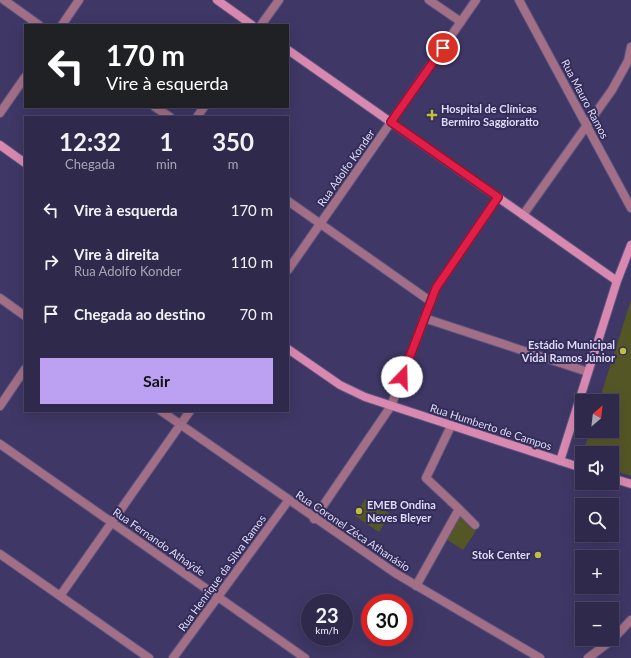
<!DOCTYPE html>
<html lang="pt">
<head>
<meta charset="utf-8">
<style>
	:root { --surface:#2f294c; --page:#3b3556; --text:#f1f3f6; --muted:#a7a6b5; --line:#4a4564; --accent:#bca0f2 }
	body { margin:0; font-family:Lato,sans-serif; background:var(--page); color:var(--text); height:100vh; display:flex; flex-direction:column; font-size:15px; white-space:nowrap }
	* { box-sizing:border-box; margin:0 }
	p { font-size:13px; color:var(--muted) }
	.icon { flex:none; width:22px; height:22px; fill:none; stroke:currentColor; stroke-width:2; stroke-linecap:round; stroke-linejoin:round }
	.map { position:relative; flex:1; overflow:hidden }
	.details { position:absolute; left:24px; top:116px; width:265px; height:296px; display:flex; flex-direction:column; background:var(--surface); border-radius:0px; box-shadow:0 4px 16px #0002,0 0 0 1px var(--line) }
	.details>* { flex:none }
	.banner { position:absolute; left:24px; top:24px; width:265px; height:84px; border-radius:0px; box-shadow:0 4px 16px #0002,0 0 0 1px var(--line); background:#202124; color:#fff; overflow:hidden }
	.needle { width:26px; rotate:28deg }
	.controls { position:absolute; left:575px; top:394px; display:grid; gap:8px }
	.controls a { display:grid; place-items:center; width:44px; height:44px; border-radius:0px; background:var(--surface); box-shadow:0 4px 16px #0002,0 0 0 1px var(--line); font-size:20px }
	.speed { position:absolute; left:301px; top:594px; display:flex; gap:8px; font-size:20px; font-weight:700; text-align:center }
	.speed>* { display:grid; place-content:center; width:52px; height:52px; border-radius:50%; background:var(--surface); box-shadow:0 4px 16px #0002,0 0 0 1px var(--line); line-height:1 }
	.speed small { font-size:10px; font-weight:400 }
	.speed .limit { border:6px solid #d22; background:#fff; color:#111 }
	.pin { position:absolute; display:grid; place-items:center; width:34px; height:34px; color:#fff; margin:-17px; border:2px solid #fff; border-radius:50%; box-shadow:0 1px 4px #0007 }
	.me { position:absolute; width:44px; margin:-22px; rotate:21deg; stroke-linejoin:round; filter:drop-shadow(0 0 3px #0008) }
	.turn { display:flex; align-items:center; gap:14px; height:84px; padding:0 16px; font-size:18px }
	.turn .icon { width:52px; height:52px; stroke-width:2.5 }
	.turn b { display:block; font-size:28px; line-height:34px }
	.eta { display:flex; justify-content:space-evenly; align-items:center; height:68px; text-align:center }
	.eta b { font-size:24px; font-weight:700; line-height:28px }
	.cta { display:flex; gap:8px; margin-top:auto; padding:8px 16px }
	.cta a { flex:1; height:46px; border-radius:0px; background:var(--accent); color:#111; font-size:16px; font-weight:700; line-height:46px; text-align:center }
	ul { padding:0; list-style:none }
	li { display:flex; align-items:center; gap:12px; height:52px; padding:0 16px }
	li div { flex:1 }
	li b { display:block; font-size:15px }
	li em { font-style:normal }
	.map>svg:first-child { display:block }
	.green { fill:#555626 }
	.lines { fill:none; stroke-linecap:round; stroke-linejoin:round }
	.street-casing { stroke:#5c5580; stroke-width:10 }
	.secondary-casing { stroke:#5c5580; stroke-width:10 }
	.street { stroke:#a26f87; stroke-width:8 }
	.secondary { stroke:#d989b0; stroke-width:8 }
	.route-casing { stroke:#92132f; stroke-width:10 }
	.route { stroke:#e11d48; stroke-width:7 }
	.poi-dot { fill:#bebf42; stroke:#342d59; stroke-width:1.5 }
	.labels { text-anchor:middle; stroke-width:4; stroke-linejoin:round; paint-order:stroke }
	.street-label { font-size:11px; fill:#dfdcf9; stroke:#342d59 }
	.poi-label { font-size:11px; font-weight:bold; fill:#dfdcf9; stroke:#342d59; text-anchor:start }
</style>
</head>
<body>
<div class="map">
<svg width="631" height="658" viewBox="0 0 631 658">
	<rect width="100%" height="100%" fill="#3f3765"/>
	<path class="green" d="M 631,300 L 631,476 L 612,470 L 612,453 L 583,453 L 590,431 L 612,431 L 612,401 L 599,401 Z
		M 365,499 L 390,514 L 379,532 L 355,516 Z
		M 460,515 L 476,531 L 463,550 L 446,539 Z"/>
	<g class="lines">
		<g class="street-casing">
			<path id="street" d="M 4,0 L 39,25
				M 429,0 L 461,22
				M 519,0 L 631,208
				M 62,25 L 79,0
				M 261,25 L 279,0
				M 155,107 L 170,117
				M 0,113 L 25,77
				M 197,117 L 204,107
				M 288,201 L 430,301
				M 523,215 L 612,90 L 628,61 L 631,47
				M 288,270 L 476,0
				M 0,298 L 25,316
				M 424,318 L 588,372
				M 0,406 L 25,369
				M 161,411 L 395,573 L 540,658
				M 0,444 L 305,658
				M 459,509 L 475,525
				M 314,519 L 391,406 L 436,288 L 498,197
				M 0,554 L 149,658
				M 416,586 L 459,509 L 426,478 L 451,426
				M 60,596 L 190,411
				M 173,658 L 288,501
				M 588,658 L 612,640 L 631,620"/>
		</g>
		<g class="secondary-casing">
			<path id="secondary" d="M 217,0 L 252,25
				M 288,50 L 617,281
				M 0,145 L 25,163
				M 288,349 L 340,385 L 365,397 L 582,468
				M 560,461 L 617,281 L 631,245
				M 612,478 L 631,484"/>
		</g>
		<use href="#street" class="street"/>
		<use href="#secondary" class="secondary"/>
	</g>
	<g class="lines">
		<g class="route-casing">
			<path id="route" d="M 402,377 L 436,288 L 498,197 L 391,122 L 443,48"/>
		</g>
		<use href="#route" class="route"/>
	</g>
	<g class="poi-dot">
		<path d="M430 109h4v4h4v4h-4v4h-4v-4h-4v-4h4z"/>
		<circle cx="623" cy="351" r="4"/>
		<circle cx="359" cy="511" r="4"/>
		<circle cx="538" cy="555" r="4"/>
	</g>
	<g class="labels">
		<g class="street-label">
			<text transform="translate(585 99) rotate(62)" y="4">Rua Mauro Ramos</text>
			<text transform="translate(346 168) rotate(-55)" y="4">Rua Adolfo Konder</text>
			<text transform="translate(491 427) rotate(18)" y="4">Rua Humberto de Campos</text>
			<text transform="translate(353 531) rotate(34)" y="4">Rua Coronel Zéca Athanásio</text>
			<text transform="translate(159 542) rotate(35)" y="4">Rua Fernando Athaýde</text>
			<text transform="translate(222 573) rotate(-54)" y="4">Rua Henrique da Silva Ramos</text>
		</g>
		<g class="poi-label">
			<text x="441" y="113">Hospital de Clínicas<tspan x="441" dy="13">Bermiro Saggioratto</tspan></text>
			<text x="615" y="349" text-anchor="end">Estádio Municipal<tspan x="615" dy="13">Vidal Ramos Júnior</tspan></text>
			<text x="367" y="509">EMEB Ondina<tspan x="367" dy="13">Neves Bleyer</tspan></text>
			<text x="530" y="559" text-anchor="end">Stok Center</text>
		</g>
	</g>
</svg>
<div class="controls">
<a><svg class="needle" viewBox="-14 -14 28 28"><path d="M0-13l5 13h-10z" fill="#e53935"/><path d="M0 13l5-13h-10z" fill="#a7a6b5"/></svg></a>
<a><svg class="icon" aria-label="sound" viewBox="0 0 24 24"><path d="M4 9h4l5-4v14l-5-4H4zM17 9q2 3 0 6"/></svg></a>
<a><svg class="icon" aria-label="search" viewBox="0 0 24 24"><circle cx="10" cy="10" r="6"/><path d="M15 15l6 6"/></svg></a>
<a>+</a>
<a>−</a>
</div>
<div class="speed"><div>23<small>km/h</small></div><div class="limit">30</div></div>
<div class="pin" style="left:443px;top:48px;background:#d93025"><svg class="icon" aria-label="arrive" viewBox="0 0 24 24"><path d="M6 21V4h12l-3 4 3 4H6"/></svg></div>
<svg class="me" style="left:402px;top:377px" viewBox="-20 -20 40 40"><circle r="19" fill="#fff"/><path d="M0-13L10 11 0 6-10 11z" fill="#e11d48"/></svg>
<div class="banner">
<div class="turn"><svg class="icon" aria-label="left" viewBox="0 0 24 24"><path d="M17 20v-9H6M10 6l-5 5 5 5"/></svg><div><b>170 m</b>Vire à esquerda</div></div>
</div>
<section class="details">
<div class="eta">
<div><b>12:32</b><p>Chegada</p></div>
<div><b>1</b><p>min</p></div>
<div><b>350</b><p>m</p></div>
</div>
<ul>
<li><svg class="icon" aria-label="left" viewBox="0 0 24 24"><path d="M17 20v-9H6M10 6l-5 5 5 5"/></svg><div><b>Vire à esquerda</b></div><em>170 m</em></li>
<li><svg class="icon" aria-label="right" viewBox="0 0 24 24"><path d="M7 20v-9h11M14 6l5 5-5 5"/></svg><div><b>Vire à direita</b><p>Rua Adolfo Konder</p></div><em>110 m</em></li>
<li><svg class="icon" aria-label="arrive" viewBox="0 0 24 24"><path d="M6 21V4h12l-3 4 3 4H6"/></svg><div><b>Chegada ao destino</b></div><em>70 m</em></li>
</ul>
<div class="cta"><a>Sair</a></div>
</section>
</div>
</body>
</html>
